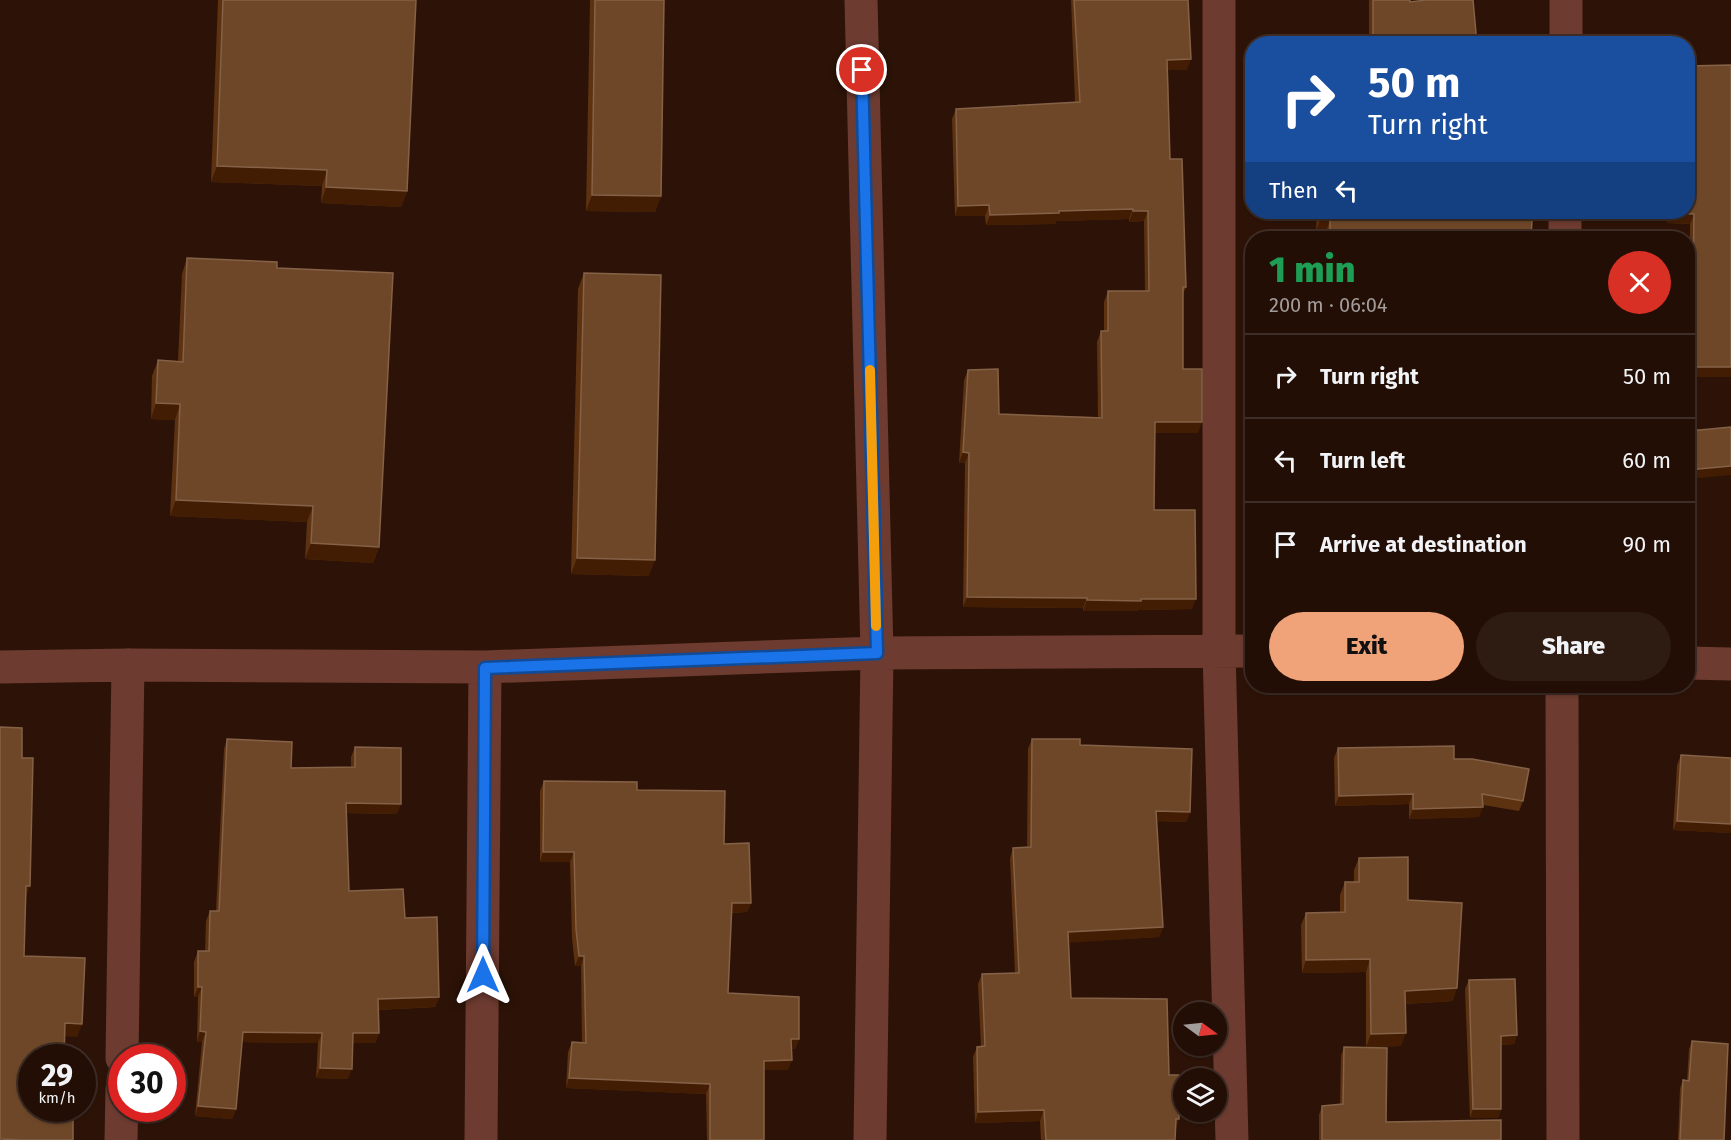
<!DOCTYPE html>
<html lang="en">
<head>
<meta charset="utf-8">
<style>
	:root { --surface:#220e05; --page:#2e1c13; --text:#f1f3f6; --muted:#a29c9a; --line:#3f2e27; --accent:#f0a278 }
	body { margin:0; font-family:"Fira Sans",sans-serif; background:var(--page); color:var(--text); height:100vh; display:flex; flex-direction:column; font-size:22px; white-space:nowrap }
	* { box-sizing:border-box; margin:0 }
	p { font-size:20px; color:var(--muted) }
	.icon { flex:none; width:33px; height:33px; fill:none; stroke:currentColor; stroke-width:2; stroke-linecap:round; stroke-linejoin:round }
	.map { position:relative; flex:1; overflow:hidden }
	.sheet { position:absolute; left:1245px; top:231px; width:450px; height:462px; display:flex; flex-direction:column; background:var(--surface); border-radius:24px; box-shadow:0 2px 4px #0004,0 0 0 2px var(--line) }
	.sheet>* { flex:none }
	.banner { position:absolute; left:1245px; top:36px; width:450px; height:183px; border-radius:24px; box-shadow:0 2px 4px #0004,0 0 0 2px var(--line); background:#1a4fa0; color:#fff; overflow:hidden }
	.needle { width:39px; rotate:105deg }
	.fabs { position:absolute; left:1173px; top:1002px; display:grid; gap:12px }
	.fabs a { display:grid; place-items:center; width:54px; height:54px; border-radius:50%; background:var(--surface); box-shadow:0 2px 4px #0004,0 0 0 2px var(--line); font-size:30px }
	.speed { position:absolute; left:18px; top:1044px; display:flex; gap:12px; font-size:30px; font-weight:700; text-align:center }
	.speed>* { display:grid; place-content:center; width:78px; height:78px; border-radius:50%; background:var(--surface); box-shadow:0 2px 4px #0004,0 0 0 2px var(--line); line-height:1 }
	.speed small { font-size:15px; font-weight:400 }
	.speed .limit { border:9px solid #d22; background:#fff; color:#111 }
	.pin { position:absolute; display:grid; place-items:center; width:51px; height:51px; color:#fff; margin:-26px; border:3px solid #fff; border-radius:50%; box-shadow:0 2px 6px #0007 }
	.me { position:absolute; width:66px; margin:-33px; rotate:0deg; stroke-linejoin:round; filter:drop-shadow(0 0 4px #0008) }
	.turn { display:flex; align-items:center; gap:21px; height:126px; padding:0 24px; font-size:27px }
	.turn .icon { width:78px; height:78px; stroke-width:2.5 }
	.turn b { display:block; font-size:42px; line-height:51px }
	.then { display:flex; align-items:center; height:57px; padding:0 24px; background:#0003; gap:12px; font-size:22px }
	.round { display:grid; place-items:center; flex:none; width:63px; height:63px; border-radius:32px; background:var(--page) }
	.overview { display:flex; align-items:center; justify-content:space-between; height:102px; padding:0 24px }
	h1 { font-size:36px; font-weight:800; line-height:45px; color:#1e9e55 }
	.primary-button { display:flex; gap:12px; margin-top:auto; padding:12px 24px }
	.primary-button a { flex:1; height:69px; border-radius:36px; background:var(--accent); color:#111; font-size:24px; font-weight:800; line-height:69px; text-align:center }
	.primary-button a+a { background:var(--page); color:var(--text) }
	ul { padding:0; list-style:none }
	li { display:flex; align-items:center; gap:18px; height:84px; padding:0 24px; border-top:2px solid var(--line) }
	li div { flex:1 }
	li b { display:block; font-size:22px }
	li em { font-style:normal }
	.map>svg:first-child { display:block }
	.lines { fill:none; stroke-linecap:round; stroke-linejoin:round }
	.minor { stroke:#6d3b30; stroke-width:33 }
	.wall { fill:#5c3211 }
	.shaded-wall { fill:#421d03 }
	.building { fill:#6e4728; stroke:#846147; stroke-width:1.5 }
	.route-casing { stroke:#114b97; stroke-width:15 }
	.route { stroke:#1a73e8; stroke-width:10 }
	.slow { stroke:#f59e0b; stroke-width:10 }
</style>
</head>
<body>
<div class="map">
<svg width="1731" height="1140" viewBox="0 0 1731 1140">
	<rect width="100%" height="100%" fill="#2d1307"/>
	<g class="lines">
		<path class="minor" d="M 861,0 L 877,653 L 870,1140
			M 1219,0 L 1219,650 L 1232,1140
			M 1566,44 L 1566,0
			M 1565,238 L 1565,212
			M 1688,663 L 1731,664
			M 0,667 L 128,665 L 485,667 L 877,653 L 1252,651
			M 1562,686 L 1563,1140
			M 122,1058 L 128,665
			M 121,1140 L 122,1090
			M 481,1140 L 485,667"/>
	</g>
	<path class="wall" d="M 218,0 L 416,0 L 407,191 L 401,207 L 321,203 L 322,186 L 211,182 Z
		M 590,0 L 664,0 L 661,196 L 655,212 L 586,211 Z
		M 1071,0 L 1188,0 L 1187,70 L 1168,70 L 1170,159 L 1186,287 L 1183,294 L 1183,369 L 1198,433 L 1155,433 L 1154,510 L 1192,609 L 1138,610 L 1137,611 L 1083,611 L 1083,608 L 963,607 L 965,463 L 959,463 L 964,380 L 968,370 L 999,414 L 1098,417 L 1097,342 L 1101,331 L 1104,331 L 1104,302 L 1108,291 L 1145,291 L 1144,221 L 1129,222 L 1129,219 L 1056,221 L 1056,224 L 986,225 L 985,216 L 955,216 L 952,119 L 956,109 L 1075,102 Z
		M 1369,0 L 1410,0 L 1410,2 L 1477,44 L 1369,44 Z
		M 1731,65 L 1731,377 L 1688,377 L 1688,278 L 1690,278 L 1690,224 L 1667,223 L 1667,212 L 1688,212 Z
		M 1317,212 L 1503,212 L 1503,220 L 1531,238 L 1326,238 L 1326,232 L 1316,231 Z
		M 187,258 L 277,268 L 379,547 L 373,563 L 305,559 L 307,522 L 170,516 L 175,420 L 151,419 L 152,376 L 158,360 L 178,361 L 182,274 Z
		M 584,273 L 649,576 L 571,574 L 578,289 Z
		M 227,739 L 291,768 L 351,767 L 351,757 L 355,747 L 397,814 L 346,813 L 349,891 L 405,918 L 439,997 L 435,1007 L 378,1010 L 379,1033 L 375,1043 L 352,1043 L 348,1079 L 316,1078 L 318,1043 L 242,1042 L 236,1109 L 232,1119 L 195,1116 L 202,1042 L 197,1042 L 198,997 L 194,997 L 194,962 L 198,951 L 205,951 L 206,921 L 210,911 L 216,911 L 224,749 Z
		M 1032,739 L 1080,745 L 1190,812 L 1186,822 L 1157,821 L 1163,927 L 1159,937 L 1069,942 L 1071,998 L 1169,1075 L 1175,1129 L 1175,1140 L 1041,1140 L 1040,1121 L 975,1123 L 973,1057 L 977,1047 L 981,1046 L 978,984 L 982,974 L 1015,973 L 1010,858 L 1013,848 L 1027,847 L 1028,749 Z
		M 1338,748 L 1454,759 L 1523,801 L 1519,811 L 1483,805 L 1479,817 L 1409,819 L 1409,804 L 1335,806 L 1334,758 Z
		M 1681,755 L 1731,758 L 1731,833 L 1673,830 L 1677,765 Z
		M 544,781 L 637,790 L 724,844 L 751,903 L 747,912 L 731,913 L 728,993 L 799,1039 L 795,1049 L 791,1049 L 788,1070 L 764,1070 L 764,1140 L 707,1140 L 706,1094 L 566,1088 L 568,1052 L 572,1042 L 582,1043 L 581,966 L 575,966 L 572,938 L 570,862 L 540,862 L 540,791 Z
		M 1359,858 L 1408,900 L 1453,1001 L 1405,1004 L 1401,1046 L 1366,1047 L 1366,972 L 1302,973 L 1301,925 L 1306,913 L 1340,912 L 1340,895 L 1345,882 L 1354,882 L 1354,870 Z
		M 1469,980 L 1517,1035 L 1514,1044 L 1501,1045 L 1501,1109 L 1498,1118 L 1470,1118 L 1465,989 Z
		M 1692,1041 L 1724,1140 L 1678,1140 L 1680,1088 L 1683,1080 L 1687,1081 L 1689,1049 Z
		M 1344,1047 L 1386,1122 L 1501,1140 L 1319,1140 L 1319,1115 L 1322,1106 L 1340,1105 L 1341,1056 Z"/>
	<path class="shaded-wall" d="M 1191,59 L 1187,70 L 1163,70 L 1167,60 Z
		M 217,166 L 327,170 L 322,186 L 211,182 Z
		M 326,187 L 407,191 L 401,207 L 321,203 Z
		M 592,195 L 661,196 L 655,212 L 586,211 Z
		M 989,205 L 985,216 L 955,216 L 958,206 Z
		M 1133,209 L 1129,219 L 1056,221 L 1056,224 L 986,225 L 990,215 L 1059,211 Z
		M 1133,211 L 1148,211 L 1144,221 L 1129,222 Z
		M 1670,213 L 1694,214 L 1690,224 L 1667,223 Z
		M 1320,220 L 1330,220 L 1326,232 L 1316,231 Z
		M 1688,367 L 1731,367 L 1731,377 L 1688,377 Z
		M 156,403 L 180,404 L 175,420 L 151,419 Z
		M 1155,422 L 1202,422 L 1198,433 L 1152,433 Z
		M 963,452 L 969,453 L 965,463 L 959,463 Z
		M 1731,466 L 1731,475 L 1688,479 L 1688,470 Z
		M 176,500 L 313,506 L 307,522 L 170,516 Z
		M 311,543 L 379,547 L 373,563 L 305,559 Z
		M 577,558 L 655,560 L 649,576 L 571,574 Z
		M 1688,558 L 1693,559 L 1691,564 L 1688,564 Z
		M 967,597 L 1087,598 L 1083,608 L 963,607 Z
		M 1141,599 L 1196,599 L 1192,609 L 1138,610 L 1137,611 L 1083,611 L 1087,600 Z
		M 1413,794 L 1409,804 L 1335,806 L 1339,796 Z
		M 346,803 L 401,804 L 397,814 L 342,813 Z
		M 1483,807 L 1479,817 L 1409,819 L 1413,809 Z
		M 1156,811 L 1190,812 L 1186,822 L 1153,821 Z
		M 1677,821 L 1731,824 L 1731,833 L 1673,830 Z
		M 543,852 L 574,852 L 570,862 L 540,862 Z
		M 26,886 L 30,886 L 25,899 Z
		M 732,903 L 751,903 L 747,912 L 728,913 Z
		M 1163,927 L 1159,937 L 1065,943 L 1068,932 Z
		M 579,956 L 584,956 L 581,966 L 575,966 Z
		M 1370,959 L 1366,972 L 1302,973 L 1306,960 Z
		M 198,987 L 202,987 L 198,997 L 194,997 Z
		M 1457,988 L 1453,1001 L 1401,1004 L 1405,991 Z
		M 439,997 L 435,1007 L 374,1010 L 378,999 Z
		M 65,1023 L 82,1024 L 77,1037 L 60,1036 Z
		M 200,1031 L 206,1032 L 202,1042 L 197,1042 Z
		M 243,1032 L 322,1033 L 318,1043 L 239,1042 Z
		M 353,1033 L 379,1033 L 375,1043 L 349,1043 Z
		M 1406,1033 L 1401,1046 L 1366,1047 L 1371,1034 Z
		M 1517,1035 L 1514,1044 L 1498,1045 L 1501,1036 Z
		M 791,1039 L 799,1039 L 795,1049 L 788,1049 Z
		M 792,1060 L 788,1070 L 760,1070 L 764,1061 Z
		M 320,1068 L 352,1069 L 348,1079 L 316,1078 Z
		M 569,1078 L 710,1084 L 706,1094 L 566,1088 Z
		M 198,1106 L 236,1109 L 232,1119 L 195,1116 Z
		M 1473,1109 L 1501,1109 L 1498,1118 L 1470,1118 Z
		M 1044,1110 L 1040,1121 L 975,1123 L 978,1112 Z
		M 1176,1119 L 1179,1119 L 1176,1129 Z"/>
	<path class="building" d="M 223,0 L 416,0 L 407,191 L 326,187 L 327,170 L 217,166 Z
		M 595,0 L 664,0 L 661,196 L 592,195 Z
		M 1074,0 L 1188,0 L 1191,59 L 1167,60 L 1170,159 L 1182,159 L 1186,287 L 1183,287 L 1183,369 L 1202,369 L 1202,422 L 1155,422 L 1154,510 L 1195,510 L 1196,599 L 1141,599 L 1141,601 L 1087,600 L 1087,598 L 967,597 L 969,453 L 963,452 L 968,370 L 998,369 L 999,414 L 1102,418 L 1101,331 L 1108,331 L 1108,291 L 1149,291 L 1148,211 L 1133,211 L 1133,209 L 1059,211 L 1059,213 L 990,215 L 989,205 L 958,206 L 956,109 L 1080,102 Z
		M 1373,0 L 1410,0 L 1410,2 L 1426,0 L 1473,0 L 1477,44 L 1373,44 Z
		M 1731,65 L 1731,367 L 1688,367 L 1688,278 L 1693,278 L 1694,214 L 1670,213 L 1671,212 L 1688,212 L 1688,66 Z
		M 1320,212 L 1503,212 L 1503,220 L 1532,220 L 1531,238 L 1330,238 L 1330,220 L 1320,220 Z
		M 187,258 L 277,262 L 277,268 L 393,273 L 379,547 L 311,543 L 313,506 L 176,500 L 180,404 L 156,403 L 158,360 L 183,362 Z
		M 584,273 L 661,275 L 655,560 L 577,558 Z
		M 1731,427 L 1731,466 L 1688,470 L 1688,430 L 1700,430 Z
		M 1688,510 L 1694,510 L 1693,559 L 1688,558 Z
		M 0,727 L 22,728 L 22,758 L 33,758 L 30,886 L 26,886 L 24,956 L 85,958 L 82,1024 L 65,1023 L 64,1058 L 32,1058 L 32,1108 L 63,1108 L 63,1119 L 73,1119 L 73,1140 L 22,1140 L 0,1139 Z
		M 227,739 L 292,742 L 291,768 L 355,767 L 355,747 L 401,748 L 401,804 L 346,803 L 349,891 L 403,889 L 405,918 L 437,917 L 439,997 L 378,999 L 379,1033 L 353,1033 L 352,1069 L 320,1068 L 322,1033 L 243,1032 L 236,1109 L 198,1106 L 206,1032 L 200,1031 L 202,987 L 198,987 L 198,951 L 209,951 L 210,911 L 219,911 Z
		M 1032,739 L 1080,739 L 1080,745 L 1192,749 L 1190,812 L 1156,811 L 1163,927 L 1068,932 L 1071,998 L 1167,999 L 1169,1075 L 1179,1075 L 1179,1119 L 1176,1119 L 1175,1140 L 1046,1140 L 1044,1110 L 978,1112 L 977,1047 L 985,1046 L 982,974 L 1019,973 L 1013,848 L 1031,847 Z
		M 1454,746 L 1454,759 L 1472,759 L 1529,769 L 1523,801 L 1482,794 L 1483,807 L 1413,809 L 1413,794 L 1339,796 L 1338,748 Z
		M 1681,755 L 1731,758 L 1731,824 L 1677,821 Z
		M 544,781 L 637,782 L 637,790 L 725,791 L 724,844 L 749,843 L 751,903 L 732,903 L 728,993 L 799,997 L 799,1039 L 791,1039 L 792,1060 L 764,1061 L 764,1140 L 710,1140 L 710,1084 L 569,1078 L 572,1042 L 586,1043 L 584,956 L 579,956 L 576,929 L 574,852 L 543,852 Z
		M 1408,857 L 1408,900 L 1462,903 L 1457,988 L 1405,991 L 1406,1033 L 1371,1034 L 1370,959 L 1306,960 L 1306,913 L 1345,912 L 1345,882 L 1359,882 L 1359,858 Z
		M 1515,979 L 1517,1035 L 1501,1036 L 1501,1109 L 1473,1109 L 1469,980 Z
		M 1692,1041 L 1728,1044 L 1724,1140 L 1680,1140 L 1683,1080 L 1689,1081 Z
		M 1344,1047 L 1387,1048 L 1386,1122 L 1501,1120 L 1501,1140 L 1322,1140 L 1322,1106 L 1343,1104 Z"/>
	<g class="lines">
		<g class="route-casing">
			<path id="route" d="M 483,975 L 485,668 L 877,653 L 862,70"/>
		</g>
		<use href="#route" class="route"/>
		<path class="slow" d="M 870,370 L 876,626"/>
	</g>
</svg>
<div class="fabs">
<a><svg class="needle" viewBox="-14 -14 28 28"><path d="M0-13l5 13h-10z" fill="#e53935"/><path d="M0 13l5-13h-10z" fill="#a29c9a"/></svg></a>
<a><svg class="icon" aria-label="layers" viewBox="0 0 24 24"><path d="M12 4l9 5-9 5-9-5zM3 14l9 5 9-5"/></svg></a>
</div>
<div class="speed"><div>29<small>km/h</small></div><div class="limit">30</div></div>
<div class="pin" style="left:862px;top:70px;background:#d93025"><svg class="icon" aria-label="arrive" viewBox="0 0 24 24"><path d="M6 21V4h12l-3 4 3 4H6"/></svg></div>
<svg class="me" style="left:483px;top:975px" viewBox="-20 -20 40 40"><path d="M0-17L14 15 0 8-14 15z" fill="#1a73e8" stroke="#fff" stroke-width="4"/></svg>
<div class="banner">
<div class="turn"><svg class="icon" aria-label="right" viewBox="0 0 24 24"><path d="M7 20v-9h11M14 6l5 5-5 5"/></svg><div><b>50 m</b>Turn right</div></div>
<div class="then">Then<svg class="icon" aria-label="left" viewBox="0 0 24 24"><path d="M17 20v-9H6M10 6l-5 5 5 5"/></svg></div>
</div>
<section class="sheet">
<div class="overview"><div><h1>1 min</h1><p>200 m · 06:04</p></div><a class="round" style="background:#d93025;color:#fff"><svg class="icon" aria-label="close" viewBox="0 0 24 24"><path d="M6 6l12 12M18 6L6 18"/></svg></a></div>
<ul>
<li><svg class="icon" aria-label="right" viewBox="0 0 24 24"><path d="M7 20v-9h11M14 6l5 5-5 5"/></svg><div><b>Turn right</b></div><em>50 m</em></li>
<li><svg class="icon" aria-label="left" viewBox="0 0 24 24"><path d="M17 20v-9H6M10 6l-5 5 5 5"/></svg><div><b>Turn left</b></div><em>60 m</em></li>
<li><svg class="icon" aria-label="arrive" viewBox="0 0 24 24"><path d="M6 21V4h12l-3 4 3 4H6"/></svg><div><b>Arrive at destination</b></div><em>90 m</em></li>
</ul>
<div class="primary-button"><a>Exit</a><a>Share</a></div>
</section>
</div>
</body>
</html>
